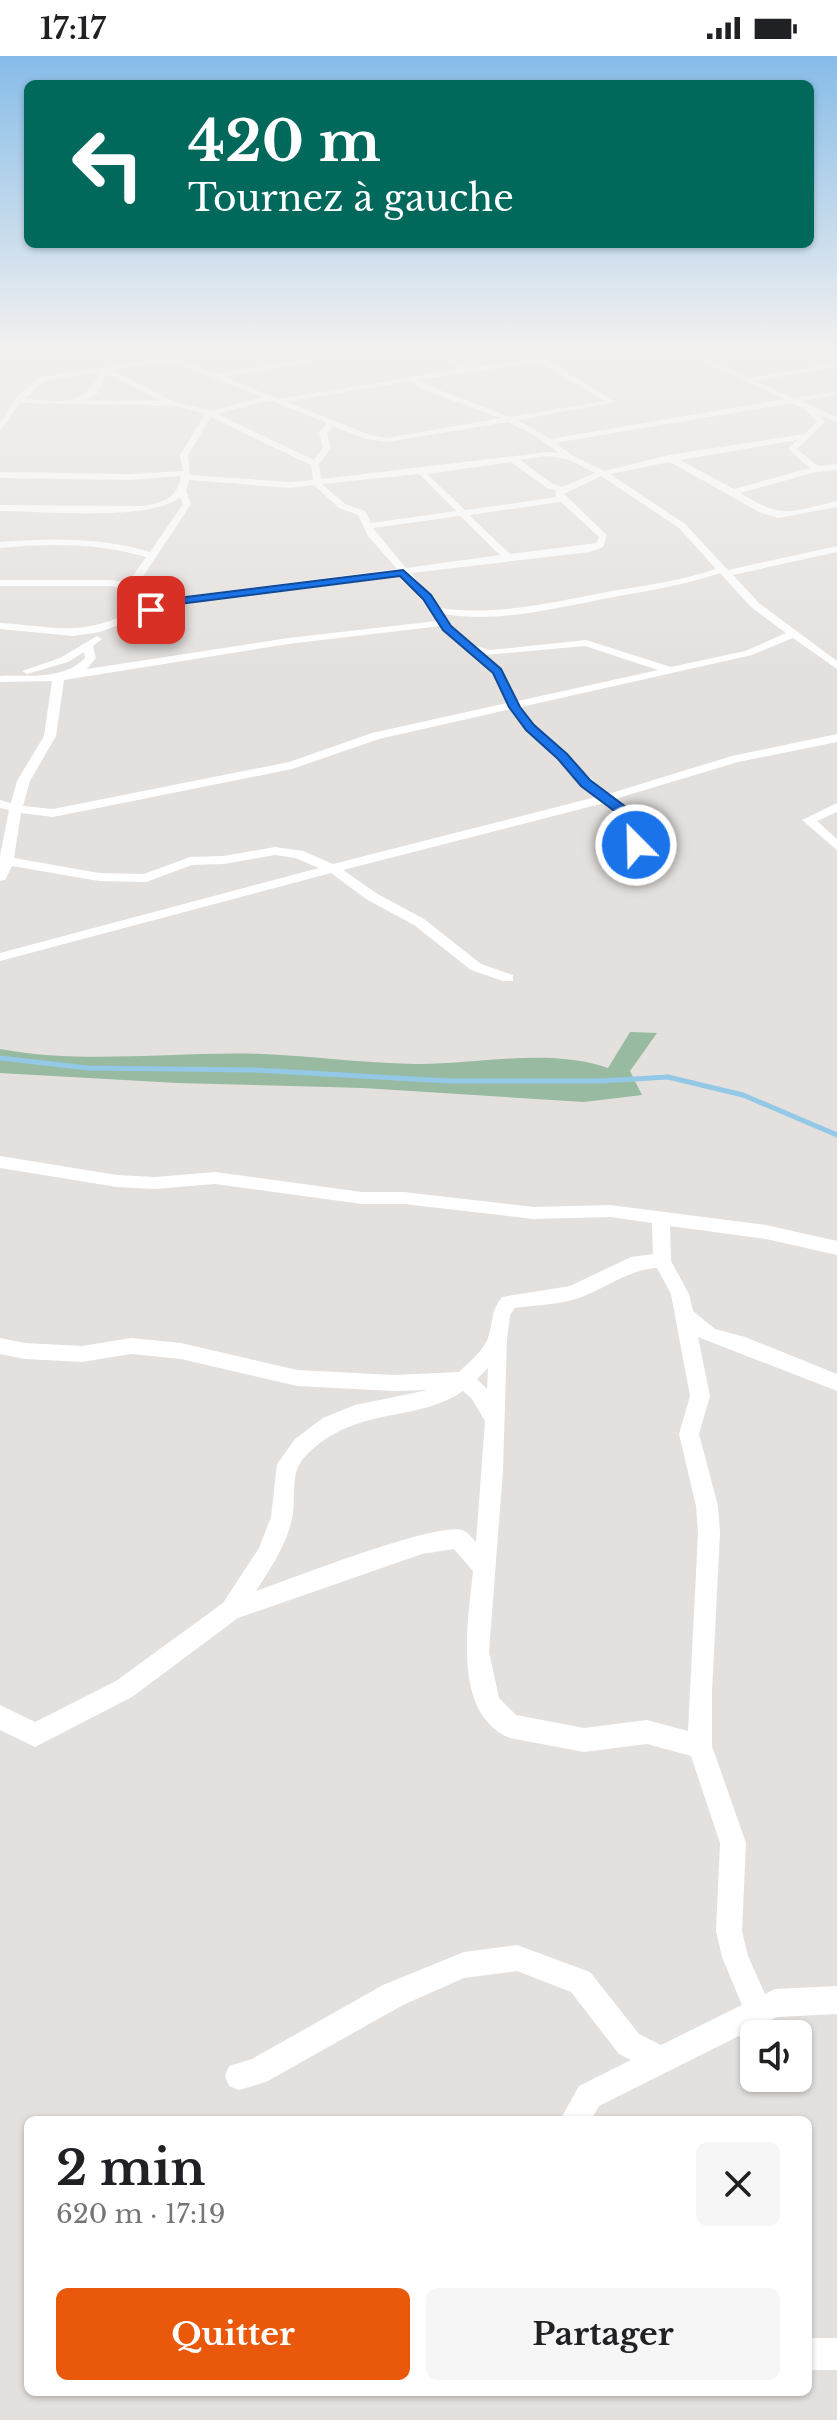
<!DOCTYPE html>
<html lang="fr">
<head>
<meta charset="utf-8">
<style>
	:root { --surface:#fff; --page:#f6f6f6; --text:#202124; --muted:#757577; --accent:#ea580c }
	body { margin:0; font-family:"Libre Baskerville",serif; background:var(--page); color:var(--text); height:100vh; display:flex; flex-direction:column; font-size:30px; white-space:nowrap }
	* { box-sizing:border-box; margin:0 }
	p { font-size:26px; color:var(--muted) }
	.icon { flex:none; width:44px; height:44px; fill:none; stroke:currentColor; stroke-width:2; stroke-linecap:round; stroke-linejoin:round }
	.map { position:relative; flex:1; overflow:hidden }
	.panel { position:absolute; left:24px; top:2060px; width:788px; height:280px; display:flex; flex-direction:column; background:var(--surface); border-radius:12px; box-shadow:0 2px 6px #0004 }
	.panel>* { flex:none }
	.guide { position:absolute; left:24px; top:24px; width:790px; height:168px; border-radius:12px; box-shadow:0 2px 6px #0004; background:#00695c; color:#fff; overflow:hidden }
	.tools { position:absolute; left:740px; top:1964px; display:grid; gap:16px }
	.tools a { display:grid; place-items:center; width:72px; height:72px; border-radius:12px; background:var(--surface); box-shadow:0 2px 6px #0004; font-size:40px }
	.pin { position:absolute; display:grid; place-items:center; width:68px; height:68px; color:#fff; margin:-34px; border-radius:16px; box-shadow:0 4px 12px #0006 }
	.me { position:absolute; width:88px; margin:-44px; rotate:337deg; stroke-linejoin:round; filter:drop-shadow(0 0 6px #0008) }
	.turn { display:flex; align-items:center; gap:28px; height:168px; padding:0 32px; font-size:36px }
	.turn .icon { width:104px; height:104px; stroke-width:2.5 }
	.turn b { display:block; font-size:56px; line-height:68px }
	.round { display:grid; place-items:center; flex:none; width:84px; height:84px; border-radius:12px; background:var(--page) }
	.summary { display:flex; align-items:center; justify-content:space-between; height:136px; padding:0 32px }
	h1 { font-size:48px; font-weight:700; line-height:60px }
	.action { display:flex; gap:16px; margin-top:auto; padding:16px 32px }
	.action a { flex:1; height:92px; border-radius:12px; background:var(--accent); color:#fff; font-size:32px; font-weight:700; line-height:92px; text-align:center }
	.action a+a { background:var(--page); color:var(--text) }
	.status { display:flex; justify-content:space-between; align-items:center; height:56px; padding:0 40px; background:var(--surface); direction:ltr }
	.status svg { height:22px; fill:currentColor }
	.map>svg:first-child { display:block }
	.green { fill:#97baa1 }
	.lines { fill:none; stroke-linecap:round; stroke-linejoin:round }
	.stream { stroke:#93c9e7; stroke-width:5 }
	.minor { fill:#fff; fill-rule:evenodd }
	.route { fill:#1a73e8; stroke:#114b97; stroke-width:2 }
</style>
</head>
<body>
<div class="status"><b>17:17</b><svg viewBox="0 0 49 12"><path d="M0 12V9h3v3zM5 12V6h3v6zM10 12V3h3v9zM15 12V0h3v12zM26 1h20v11H26zM47 4h2v5h-2z"/></svg></div>
<div class="map">
<svg width="837" height="2364" viewBox="0 0 837 2364">
	<rect width="100%" height="100%" fill="#e4e0dd"/>
	<path class="green" d="M 630,976 L 657,977 L 630,1015 L 642,1039 L 584,1046 L 363,1032 L 177,1027 L 0,1017 L 0,993 C 87,1009 174,995 262,998 C 312,1000 363,1007 414,1008 C 477,1009 547,991 608,1012 Z"/>
	<g class="lines">
		<path class="stream" d="M 0,1002 L 88,1012 L 255,1014 L 449,1025 L 600,1025 L 668,1021 L 743,1039 L 837,1079"/>
		<path class="minor" d="M 17,291 L 30,291 L 0,298 L 0,294 Z
			M 139,291 L 148,291 L 173,301 L 252,291 L 180,304 L 216,318 L 378,291 L 392,291 L 224,321 L 278,343 L 459,313 L 427,291 L 434,291 L 467,312 L 642,291 L 549,305 L 615,346 L 518,364 L 550,383 L 785,343 L 670,291 L 678,291 L 703,302 L 791,291 L 710,305 L 748,322 L 837,307 L 837,311 L 755,325 L 794,342 L 837,335 L 837,339 L 801,345 L 837,361 L 837,366 L 819,359 L 825,366 L 797,393 L 818,410 L 837,408 L 837,414 L 816,416 L 740,437 C 785,464 789,456 837,445 L 837,451 L 778,462 L 759,456 L 670,406 L 610,418 L 685,468 L 728,514 L 837,490 L 837,496 L 733,519 L 759,547 L 837,605 L 837,613 L 793,582 L 752,599 L 521,651 L 534,670 L 608,738 L 732,700 L 837,678 L 837,686 L 738,706 L 615,743 L 644,769 L 641,792 L 631,792 L 632,769 L 604,747 L 343,814 L 376,837 L 424,863 L 481,908 L 513,919 L 513,925 L 503,925 L 471,914 L 414,869 L 366,843 L 331,817 L 0,905 L 0,897 L 319,812 L 295,802 L 275,799 L 224,808 L 192,809 L 146,826 L 99,825 L 12,810 L 5,824 L 0,825 L 0,800 L 9,754 L 0,752 L 0,744 L 11,747 L 17,725 L 44,680 L 52,625 L 0,626 L 0,620 C 29,619 64,624 85,602 L 84,596 L 68,606 L 27,618 L 22,615 L 60,602 L 97,580 L 102,583 L 93,590 L 96,602 L 87,613 L 288,582 L 437,565 L 402,518 L 130,553 L 129,558 L 137,558 L 137,562 L 100,576 L 73,580 L 0,573 L 0,567 C 44,569 74,580 117,562 L 125,533 L 112,530 L 0,530 L 0,524 L 112,524 L 128,527 L 146,501 C 98,487 50,487 0,492 L 0,486 C 51,482 101,481 150,496 L 183,448 L 180,441 C 152,466 40,455 0,455 L 0,449 L 144,450 C 166,445 176,443 181,420 L 130,424 L 0,422 L 0,416 L 130,418 L 183,415 L 180,399 L 205,358 L 203,357 L 173,350 L 20,347 L 0,375 L 0,367 L 14,344 L 39,321 L 164,302 ZM 171,305 L 262,341 L 211,355 L 174,346 L 112,314 ZM 540,306 L 604,345 L 510,361 L 432,331 L 419,324 ZM 100,316 C 82,354 61,344 25,343 L 44,325 ZM 107,318 L 162,345 L 87,344 L 98,337 ZM 411,325 L 426,335 L 501,362 L 387,382 L 370,379 L 287,346 ZM 269,344 L 327,367 L 319,377 L 323,392 L 314,404 L 217,358 ZM 792,347 L 805,353 L 817,366 L 804,378 L 669,399 L 604,415 L 575,401 L 555,387 ZM 211,361 L 311,409 L 313,424 L 290,426 L 190,419 L 188,399 ZM 508,366 L 534,379 L 559,397 L 547,396 L 321,423 L 319,408 L 331,392 L 327,377 L 333,370 L 365,383 L 387,386 ZM 797,384 L 788,393 L 810,412 L 734,433 L 680,404 ZM 547,400 L 567,403 L 595,417 L 562,431 L 553,428 L 520,404 ZM 511,406 L 547,432 L 557,435 L 555,438 L 557,441 L 465,454 L 427,418 ZM 419,418 L 456,455 L 371,467 L 365,455 L 345,448 L 322,428 ZM 601,420 L 679,472 L 716,513 C 680,525 643,530 606,536 C 550,547 496,560 439,552 L 411,517 L 590,496 L 603,491 L 607,479 L 564,438 ZM 189,424 L 290,432 L 314,429 L 339,452 L 358,459 L 368,480 L 397,513 L 131,547 L 136,531 L 191,448 L 186,435 ZM 561,446 L 599,481 L 596,487 L 510,498 L 469,459 ZM 460,460 L 500,499 L 406,512 L 373,472 ZM 720,517 L 751,551 L 786,577 L 745,595 L 671,611 L 586,584 L 490,594 L 473,589 L 451,570 L 443,558 C 498,567 551,553 604,543 C 643,535 683,530 720,517 ZM 441,570 L 492,617 L 507,647 L 372,677 L 289,706 L 53,753 L 23,750 L 30,725 L 56,680 L 64,624 L 288,588 ZM 585,590 L 658,614 L 518,645 L 501,613 L 485,599 ZM 511,653 L 526,674 L 596,741 L 333,808 L 303,795 L 275,791 L 224,800 L 190,801 L 144,818 L 99,817 L 14,802 L 21,757 L 53,761 L 292,713 L 379,683 Z
			M 837,747 L 837,756 L 817,765 L 837,783 L 837,794 L 802,764 Z
			M 0,1100 L 117,1119 L 155,1121 L 215,1116 L 362,1136 L 404,1136 L 534,1151 L 610,1149 L 766,1169 L 837,1185 L 837,1199 L 766,1183 L 670,1170 L 671,1205 L 689,1238 L 693,1255 L 715,1273 L 745,1281 L 837,1318 L 837,1335 L 698,1281 L 710,1340 L 699,1378 L 718,1450 L 720,1477 L 712,1636 L 712,1690 L 746,1787 L 742,1875 L 748,1900 L 765,1938 L 775,1933 L 837,1930 L 837,1958 L 777,1961 L 599,2050 L 591,2064 L 560,2064 L 579,2030 L 631,2004 L 619,1998 L 571,1936 L 517,1915 L 464,1922 L 403,1949 L 266,2026 L 239,2034 L 229,2030 L 225,2020 L 229,2010 L 252,2003 L 383,1929 L 464,1896 L 517,1889 L 590,1916 L 639,1978 L 661,1989 L 742,1949 L 722,1901 L 716,1875 L 720,1787 L 691,1700 L 647,1688 L 584,1696 L 510,1682 C 451,1658 468,1565 473,1515 L 454,1493 L 422,1498 L 238,1562 L 132,1641 L 35,1691 L 0,1674 L 0,1649 L 35,1666 L 116,1625 L 223,1547 L 259,1492 L 271,1461 L 277,1408 L 295,1383 L 323,1362 L 355,1349 L 428,1334 L 394,1335 L 297,1330 L 181,1303 L 131,1298 L 82,1306 L 25,1303 L 0,1298 L 0,1282 L 25,1287 L 82,1290 L 131,1282 L 181,1287 L 297,1314 L 394,1319 L 459,1316 C 470,1305 485,1294 489,1279 C 494,1262 490,1257 502,1241 L 570,1230 L 631,1201 L 653,1198 L 652,1167 L 610,1161 L 534,1163 L 404,1148 L 362,1148 L 215,1128 L 155,1133 L 117,1131 L 0,1112 ZM 657,1212 L 671,1238 L 690,1340 L 679,1378 L 696,1450 L 698,1477 L 688,1675 L 647,1664 L 584,1672 L 516,1659 L 499,1642 L 489,1596 L 503,1414 L 507,1283 L 510,1259 L 515,1252 C 535,1249 559,1249 579,1242 C 605,1233 629,1213 657,1212 ZM 488,1312 L 487,1333 L 477,1323 ZM 463,1335 L 472,1343 L 485,1365 L 476,1486 C 472,1482 468,1476 462,1474 C 436,1466 290,1523 256,1535 C 271,1512 289,1485 293,1457 C 295,1443 292,1421 299,1409 C 304,1400 312,1393 320,1387 C 368,1351 420,1365 463,1335 Z
			M 808,2282 L 837,2282 L 837,2314 L 808,2314 Z"/>
	</g>
	<linearGradient id="sky" x2="0" y2="1"><stop stop-color="#86bce8"/><stop offset="0.47" stop-color="#f3f1f0"/><stop offset="1" stop-color="#f3f1f0" stop-opacity="0"/></linearGradient>
	<rect width="837" height="622" fill="url(#sky)"/>
	<path class="route" d="M 403,514 L 431,539 L 451,570 L 501,613 L 520,651 L 534,669 L 567,698 L 590,724 L 638,760 L 645,769 L 641,792 L 630,789 L 632,769 L 629,766 L 581,730 L 558,703 L 526,674 L 509,651 L 493,617 L 443,574 L 423,543 L 400,520 L 179,548 L 151,557 L 146,554 L 178,542 Z"/>
</svg>
<div class="tools">
<a><svg class="icon" aria-label="sound" viewBox="0 0 24 24"><path d="M4 9h4l5-4v14l-5-4H4zM17 9q2 3 0 6"/></svg></a>
</div>
<div class="pin" style="left:151px;top:554px;background:#d93025"><svg class="icon" aria-label="arrive" viewBox="0 0 24 24"><path d="M6 21V4h12l-3 4 3 4H6"/></svg></div>
<svg class="me" style="left:636px;top:789px" viewBox="-20 -20 40 40"><circle r="17" fill="#1a73e8" stroke="#fff" stroke-width="3"/><path d="M0-11L8 9 0 5-8 9z" fill="#fff"/></svg>
<div class="guide">
<div class="turn"><svg class="icon" aria-label="left" viewBox="0 0 24 24"><path d="M17 20v-9H6M10 6l-5 5 5 5"/></svg><div><b>420 m</b>Tournez à gauche</div></div>
</div>
<section class="panel">
<div class="summary"><div><h1>2 min</h1><p>620 m · 17:19</p></div><a class="round"><svg class="icon" aria-label="close" viewBox="0 0 24 24"><path d="M6 6l12 12M18 6L6 18"/></svg></a></div>
<div class="action"><a>Quitter</a><a>Partager</a></div>
</section>
</div>
</body>
</html>
